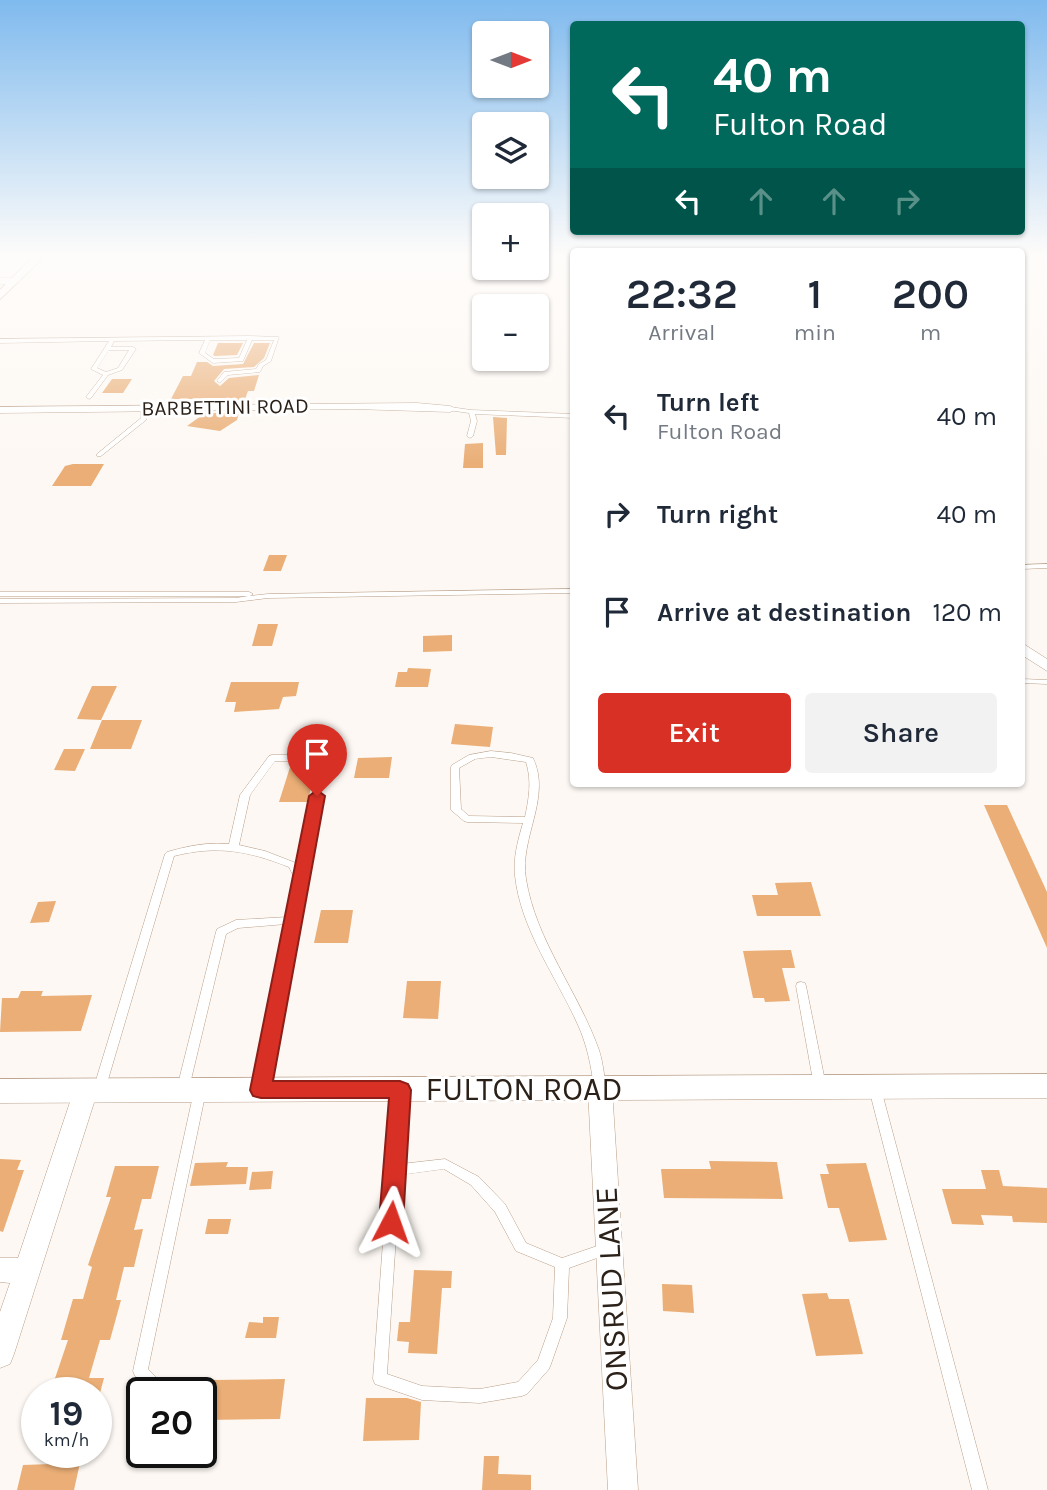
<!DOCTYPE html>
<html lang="en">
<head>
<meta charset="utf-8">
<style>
	:root { --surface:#fff; --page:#f2f2f3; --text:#1f2937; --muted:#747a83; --accent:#d93025 }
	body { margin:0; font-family:Karla,sans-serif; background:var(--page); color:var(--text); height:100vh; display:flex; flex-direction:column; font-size:26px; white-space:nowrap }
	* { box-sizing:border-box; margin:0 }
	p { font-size:23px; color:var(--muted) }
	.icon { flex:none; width:38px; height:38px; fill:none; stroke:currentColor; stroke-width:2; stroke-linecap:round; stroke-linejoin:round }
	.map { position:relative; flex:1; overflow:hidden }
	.sheet { position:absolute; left:570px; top:248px; width:455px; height:539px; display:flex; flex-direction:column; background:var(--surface); border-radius:7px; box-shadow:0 2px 5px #0004 }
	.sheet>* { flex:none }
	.top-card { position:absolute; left:570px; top:21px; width:455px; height:214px; border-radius:7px; box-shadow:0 2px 5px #0004; background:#00695c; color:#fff; overflow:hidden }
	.needle { width:46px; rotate:90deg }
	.controls { position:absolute; left:472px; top:21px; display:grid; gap:14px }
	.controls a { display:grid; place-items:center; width:77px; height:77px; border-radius:7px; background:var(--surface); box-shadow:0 2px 5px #0004; font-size:35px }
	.speed { position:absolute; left:21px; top:1377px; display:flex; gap:14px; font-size:35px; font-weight:700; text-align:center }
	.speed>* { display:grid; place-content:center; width:91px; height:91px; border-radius:50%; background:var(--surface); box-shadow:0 2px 5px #0004; line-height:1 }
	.speed small { font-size:18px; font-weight:400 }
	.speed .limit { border:4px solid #111; border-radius:10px; background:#fff; color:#111 }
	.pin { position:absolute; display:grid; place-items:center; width:60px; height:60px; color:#fff; margin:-72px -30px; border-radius:50% 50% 50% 0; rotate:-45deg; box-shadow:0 0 7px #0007 }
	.pin .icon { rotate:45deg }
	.me { position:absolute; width:77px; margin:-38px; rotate:4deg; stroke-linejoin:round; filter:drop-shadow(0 0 5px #0008) }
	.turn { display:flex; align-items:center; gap:24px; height:147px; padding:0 28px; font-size:32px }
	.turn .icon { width:91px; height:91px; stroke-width:2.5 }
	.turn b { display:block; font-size:49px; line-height:60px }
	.lanes { display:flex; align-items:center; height:66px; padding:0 28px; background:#0003; justify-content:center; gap:35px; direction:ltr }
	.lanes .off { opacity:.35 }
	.eta { display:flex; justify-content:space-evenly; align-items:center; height:119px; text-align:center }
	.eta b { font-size:42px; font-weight:600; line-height:49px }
	.primary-button { display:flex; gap:14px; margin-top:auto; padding:14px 28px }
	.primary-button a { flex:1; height:80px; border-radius:7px; background:var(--accent); color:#fff; font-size:28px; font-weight:600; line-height:80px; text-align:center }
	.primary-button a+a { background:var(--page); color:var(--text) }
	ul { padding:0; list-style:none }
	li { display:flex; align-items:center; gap:21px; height:98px; padding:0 28px }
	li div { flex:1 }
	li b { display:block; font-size:26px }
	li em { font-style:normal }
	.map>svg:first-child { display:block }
	.building { fill:#eaae76 }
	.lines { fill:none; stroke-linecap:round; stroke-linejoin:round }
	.service-casing { stroke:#b89e88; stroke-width:1 }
	.minor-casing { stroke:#b89e88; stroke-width:1 }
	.tertiary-casing { stroke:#b89e88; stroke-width:2 }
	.secondary-casing { stroke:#b89e88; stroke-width:1 }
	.service { fill:#fff; fill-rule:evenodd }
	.minor { fill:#fff; fill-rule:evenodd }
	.tertiary { fill:#fff; fill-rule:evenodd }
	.secondary { fill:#fff; fill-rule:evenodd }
	.route { fill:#d93025; stroke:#8d1f18; stroke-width:2 }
	.labels { text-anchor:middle; stroke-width:6; stroke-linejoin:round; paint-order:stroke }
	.far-street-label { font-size:21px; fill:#2b2118; stroke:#fff }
	.near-street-label { font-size:32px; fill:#2b2118; stroke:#fff }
</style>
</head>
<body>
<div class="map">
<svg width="1047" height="1490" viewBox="0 0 1047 1490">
	<rect width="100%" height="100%" fill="#fdf8f3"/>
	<path class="building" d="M 218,343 L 243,343 L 237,355 L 215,356 L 213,355 Z
		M 254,343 L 270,343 L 264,358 L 254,367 L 224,369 L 214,381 L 220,386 L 229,378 L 259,375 L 254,391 L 248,391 L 244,402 L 221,402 L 225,399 L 171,399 L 183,376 L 191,376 L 197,362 L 207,362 L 213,366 L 243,364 Z
		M 112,379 L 132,379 L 123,393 L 102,393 Z
		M 205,413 L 239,413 L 237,420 L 220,431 L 187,426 Z
		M 493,417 L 507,418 L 506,455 L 496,455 Z
		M 483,443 L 483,468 L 463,468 L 465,444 Z
		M 73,464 L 104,464 L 91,486 L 52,486 L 65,466 Z
		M 269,555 L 287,555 L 281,571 L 263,571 Z
		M 258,624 L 278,624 L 272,646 L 252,646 Z
		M 452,635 L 452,651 L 423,652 L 423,636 Z
		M 408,668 L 431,669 L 428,687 L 395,687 L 398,672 L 407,672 Z
		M 231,682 L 299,682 L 296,696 L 283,697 L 279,709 L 234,712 L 236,702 L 225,702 Z
		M 92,686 L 117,686 L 101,720 L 77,719 Z
		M 102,720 L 142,720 L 131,749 L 90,749 Z
		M 455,724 L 493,727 L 490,747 L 451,744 Z
		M 64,749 L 85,749 L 75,771 L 54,770 Z
		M 392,757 L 389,778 L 354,778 L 358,758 Z
		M 291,764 L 314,765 L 315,767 L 308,802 L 279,802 Z
		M 984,805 L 1007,805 L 1047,892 L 1047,948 Z
		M 811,882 L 821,916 L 757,916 L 752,895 L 778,895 L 775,883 Z
		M 56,901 L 49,922 L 30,923 L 38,902 Z
		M 321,910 L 353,910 L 348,943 L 314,943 Z
		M 791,950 L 795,968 L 782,968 L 790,1001 L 765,1002 L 764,998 L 753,998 L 743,951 Z
		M 407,981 L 441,981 L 438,1019 L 403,1018 Z
		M 21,991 L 43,991 L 41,996 L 92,995 L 81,1031 L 0,1032 L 2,998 L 18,998 Z
		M 0,1159 L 21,1160 L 17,1170 L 24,1170 L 3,1232 L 0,1231 Z
		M 709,1161 L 777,1162 L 783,1199 L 664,1198 L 661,1169 L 711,1169 Z
		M 228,1162 L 226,1167 L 248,1167 L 246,1184 L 190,1186 L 195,1163 Z
		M 866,1163 L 887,1240 L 849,1242 L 839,1208 L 828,1208 L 820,1174 L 829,1174 L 826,1164 Z
		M 115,1166 L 159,1166 L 151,1199 L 142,1199 L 134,1230 L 143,1229 L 134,1267 L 124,1267 L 116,1300 L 121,1300 L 110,1340 L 100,1340 L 89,1378 L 104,1378 L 100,1393 L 50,1393 L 68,1340 L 61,1340 L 73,1299 L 83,1299 L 92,1267 L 88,1265 L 111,1197 L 106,1197 Z
		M 981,1170 L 999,1170 L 1003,1186 L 1047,1188 L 1047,1223 L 1013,1222 L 1012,1216 L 981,1215 L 984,1225 L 952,1224 L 942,1189 L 986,1189 Z
		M 273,1171 L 271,1189 L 249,1190 L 252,1172 Z
		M 208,1219 L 231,1219 L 228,1234 L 205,1234 Z
		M 414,1270 L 452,1271 L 451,1288 L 442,1288 L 437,1354 L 408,1353 L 409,1342 L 397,1341 L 399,1322 L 410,1322 Z
		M 662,1284 L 692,1285 L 694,1313 L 663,1311 Z
		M 827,1293 L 829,1299 L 849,1299 L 863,1354 L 816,1356 L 802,1294 Z
		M 263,1317 L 279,1317 L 276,1338 L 245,1338 L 249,1322 L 263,1323 Z
		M 285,1379 L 280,1419 L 204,1420 L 211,1380 Z
		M 366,1398 L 407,1398 L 421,1402 L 419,1440 L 363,1441 Z
		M 484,1456 L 499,1456 L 498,1474 L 531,1475 L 531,1490 L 482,1490 Z
		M 80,1463 L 74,1490 L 17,1490 L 23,1465 Z"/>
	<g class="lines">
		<g class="service-casing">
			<path id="service" d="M 250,336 L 279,337 L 271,361 L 263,366 L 260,372 L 228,375 L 220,383 L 217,381 L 224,372 L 256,369 L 259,364 L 266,360 L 274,340 L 252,340 L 243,361 L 213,363 L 199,353 L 205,340 L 114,341 L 111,347 L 133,347 L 136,349 L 122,370 L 108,375 L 91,398 L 89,399 L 86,397 L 103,375 L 91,369 L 109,341 L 0,343 L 0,339 ZM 210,340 L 247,340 L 239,358 L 214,359 L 205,353 ZM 109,350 L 129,350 L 118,368 L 106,372 L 97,368 Z
				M 141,407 L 146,408 L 146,420 L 101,456 L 97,456 L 97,454 L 141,418 Z
				M 450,407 L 471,410 L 574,414 L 574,418 L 475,414 L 477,421 L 473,436 L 470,438 L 467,436 L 471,421 L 469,413 L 448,410 L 448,408 Z
				M 1047,564 L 1047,568 L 1022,569 L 1022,565 Z
				M 574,589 L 574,593 L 268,598 L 236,602 L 0,603 L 0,599 L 236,598 L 248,596 L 0,596 L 0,592 L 249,592 L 253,594 L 250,596 L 268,594 Z
				M 1022,679 L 1047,680 L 1047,684 L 1022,683 Z
				M 491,751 L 511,753 L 533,758 C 552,798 519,838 526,879 C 536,941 578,991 599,1050 C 603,1062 604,1075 606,1087 L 604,1090 L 600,1092 L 596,1090 L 594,1087 C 591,1065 587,1045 578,1025 C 556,976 521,930 515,876 C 513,858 518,840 523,823 L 467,822 L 464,821 L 451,810 L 451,767 L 452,765 L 469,755 ZM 491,757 L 526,762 C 532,781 529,798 525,817 L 469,816 L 461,809 L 459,768 L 475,759 Z
				M 272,755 L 318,755 L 321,756 L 326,767 L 265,1091 L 261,1093 L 257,1091 L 255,1088 L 286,924 L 238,928 L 226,934 L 189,1088 L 187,1091 L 183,1093 L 179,1091 L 177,1088 L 216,932 L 217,929 L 236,920 L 288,917 L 295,879 L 289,867 C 248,851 218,845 174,856 L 105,1090 L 103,1093 L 99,1095 L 95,1093 L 93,1090 L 165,854 L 167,852 C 188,846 207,842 229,844 L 240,795 L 269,756 ZM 275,761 L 315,761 L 318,767 L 298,865 L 296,863 L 265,851 L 239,845 L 250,795 Z
				M 801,982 L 805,983 L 806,986 L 826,1086 L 824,1089 L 820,1091 L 816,1089 L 814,1086 L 796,986 L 797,983 Z
				M 875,1084 L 879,1086 L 881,1089 L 988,1490 L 972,1490 L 869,1089 L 871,1086 Z
				M 200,1086 L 204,1088 L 206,1091 L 148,1369 L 166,1388 L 168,1393 L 151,1393 L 135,1376 L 133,1371 L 194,1091 L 196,1088 Z
				M 400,1086 L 404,1088 L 406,1091 L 401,1164 L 445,1159 L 479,1177 L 505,1204 L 526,1243 L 562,1258 L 606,1243 L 611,1245 L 613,1249 L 611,1253 L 569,1268 L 567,1318 L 551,1364 L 549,1369 L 527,1394 L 522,1396 L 480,1403 L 422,1400 L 375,1384 L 373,1379 L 394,1091 L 396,1088 ZM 444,1169 L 471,1185 L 495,1212 L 516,1251 L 555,1267 L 553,1318 L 538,1360 L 518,1382 L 480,1389 L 422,1386 L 387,1374 L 400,1175 Z"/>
		</g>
		<g class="minor-casing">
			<path id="minor" d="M 0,278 L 15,278 L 20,281 L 15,284 L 0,284 Z
				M 417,403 L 450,406 L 456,409 L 450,412 L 354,409 L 0,413 L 0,407 Z
				M 1022,643 L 1047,659 L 1047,671 L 1022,655 Z
				M 600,1079 L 608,1082 L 612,1089 L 638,1490 L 608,1490 L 588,1089 L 592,1082 Z
				M 86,1080 L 94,1083 L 98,1090 L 14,1354 L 10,1364 L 0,1368 L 0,1312 L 10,1283 L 0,1282 L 0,1258 L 18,1258 L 74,1090 L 78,1083 Z"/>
		</g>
		<g class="tertiary-casing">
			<path id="tertiary" d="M 32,258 L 43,258 L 0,299 L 0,290 Z"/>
		</g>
		<g class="secondary-casing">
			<path id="secondary" d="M 1047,1074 L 1047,1098 L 0,1103 L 0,1079 Z"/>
		</g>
		<use href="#service" class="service"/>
		<use href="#minor" class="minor"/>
		<use href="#tertiary" class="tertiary"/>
		<use href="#secondary" class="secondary"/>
	</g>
	<linearGradient id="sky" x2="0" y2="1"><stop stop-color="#7fbaee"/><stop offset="0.55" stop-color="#fefcfa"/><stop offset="1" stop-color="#fefcfa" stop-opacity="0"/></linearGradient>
	<rect width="1047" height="466" fill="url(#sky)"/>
	<path class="route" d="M 317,790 L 325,796 L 273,1081 L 400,1081 L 408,1084 L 411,1090 L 403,1222 L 399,1229 L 391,1233 L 383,1229 L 379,1222 L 389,1098 L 261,1098 L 253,1096 L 250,1090 L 309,796 Z"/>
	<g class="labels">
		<g class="far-street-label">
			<text transform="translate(225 407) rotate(-1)" y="7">BARBETTINI ROAD</text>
		</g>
		<g class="near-street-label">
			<text x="524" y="1100">FULTON ROAD</text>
			<text transform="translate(611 1289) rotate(-93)" y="11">ONSRUD LANE</text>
		</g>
	</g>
</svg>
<div class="controls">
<a><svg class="needle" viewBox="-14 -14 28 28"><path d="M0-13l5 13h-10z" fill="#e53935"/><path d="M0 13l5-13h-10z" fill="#747a83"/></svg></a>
<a><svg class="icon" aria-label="layers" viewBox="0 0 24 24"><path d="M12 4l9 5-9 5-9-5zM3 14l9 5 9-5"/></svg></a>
<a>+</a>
<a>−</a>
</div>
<div class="speed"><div>19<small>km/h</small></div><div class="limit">20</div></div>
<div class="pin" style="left:317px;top:796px;background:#d93025"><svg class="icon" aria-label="arrive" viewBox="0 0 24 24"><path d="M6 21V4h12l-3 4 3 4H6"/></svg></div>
<svg class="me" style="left:391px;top:1222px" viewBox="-20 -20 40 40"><path d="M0-17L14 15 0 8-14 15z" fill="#d93025" stroke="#fff" stroke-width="4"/></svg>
<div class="top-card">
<div class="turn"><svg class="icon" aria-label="left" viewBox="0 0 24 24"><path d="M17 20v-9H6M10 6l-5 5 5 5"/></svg><div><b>40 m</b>Fulton Road</div></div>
<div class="lanes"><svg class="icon" aria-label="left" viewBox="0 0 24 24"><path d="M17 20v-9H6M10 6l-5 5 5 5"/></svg><svg class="icon off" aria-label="ahead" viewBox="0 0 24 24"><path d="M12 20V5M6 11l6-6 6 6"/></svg><svg class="icon off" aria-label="ahead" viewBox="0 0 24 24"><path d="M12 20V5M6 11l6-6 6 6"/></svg><svg class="icon off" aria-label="right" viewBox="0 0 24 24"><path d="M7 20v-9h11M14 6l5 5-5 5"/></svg></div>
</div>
<section class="sheet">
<div class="eta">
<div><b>22:32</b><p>Arrival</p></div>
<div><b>1</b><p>min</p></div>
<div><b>200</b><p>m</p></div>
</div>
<ul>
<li><svg class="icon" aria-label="left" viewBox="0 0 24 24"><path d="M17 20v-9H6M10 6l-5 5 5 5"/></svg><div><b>Turn left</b><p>Fulton Road</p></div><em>40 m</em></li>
<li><svg class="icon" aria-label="right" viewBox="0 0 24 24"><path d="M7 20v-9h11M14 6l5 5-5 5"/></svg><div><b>Turn right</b></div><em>40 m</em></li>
<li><svg class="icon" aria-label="arrive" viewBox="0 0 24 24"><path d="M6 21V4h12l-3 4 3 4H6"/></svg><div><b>Arrive at destination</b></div><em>120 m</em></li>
</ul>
<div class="primary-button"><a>Exit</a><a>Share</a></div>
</section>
</div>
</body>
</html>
